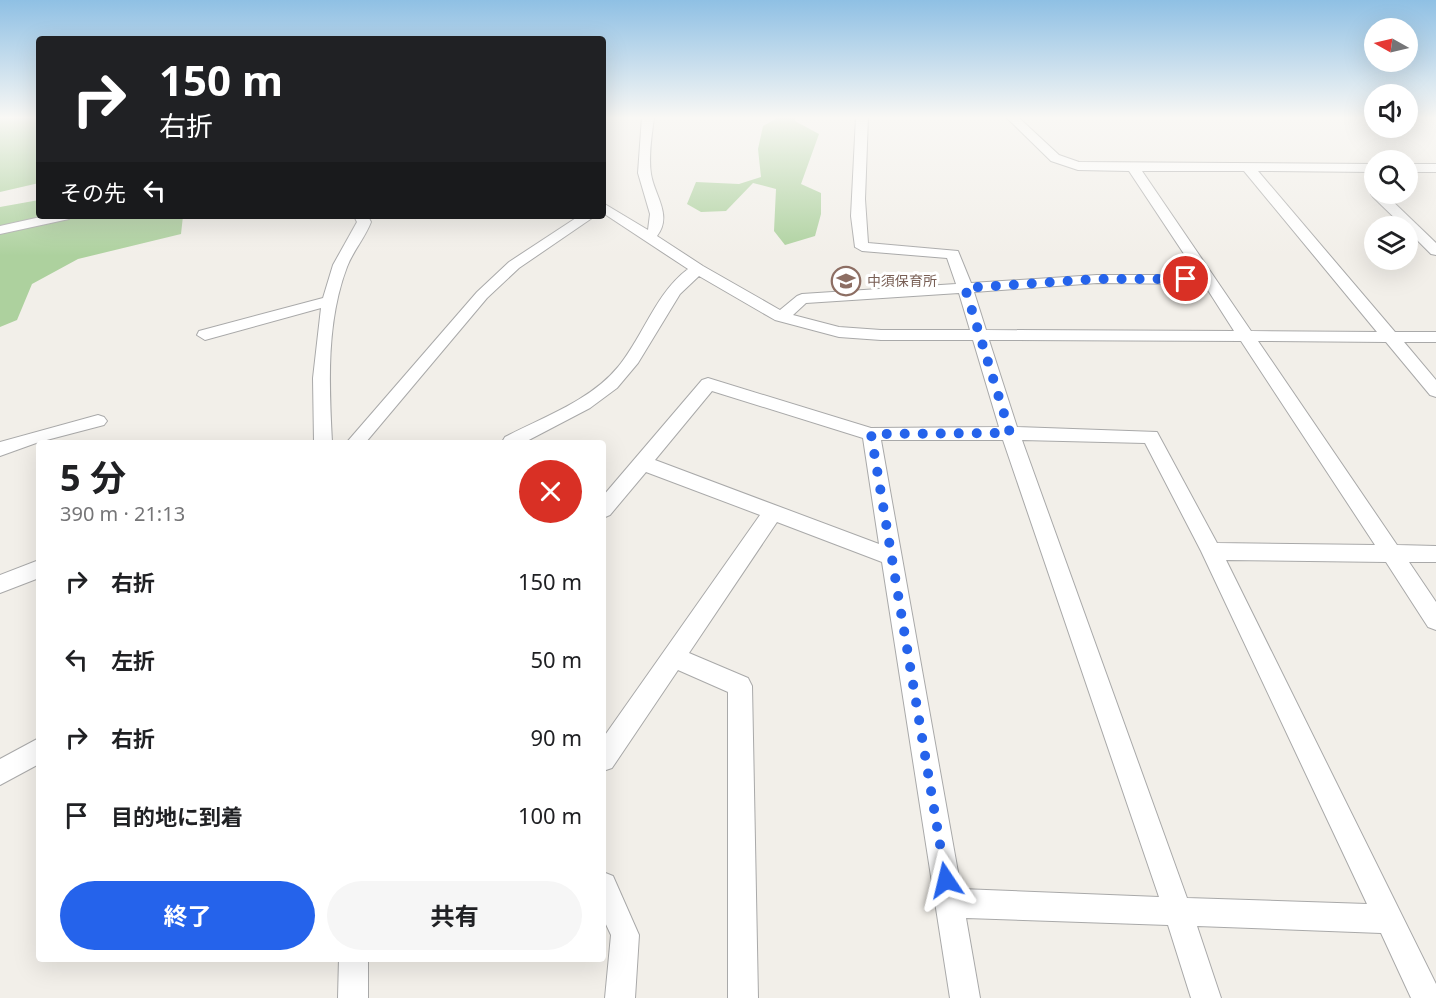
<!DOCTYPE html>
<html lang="ja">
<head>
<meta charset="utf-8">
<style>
	:root { --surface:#fff; --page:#f6f6f6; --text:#202124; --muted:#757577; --accent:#2563eb }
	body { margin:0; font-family:"Noto Sans","Noto Sans JP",sans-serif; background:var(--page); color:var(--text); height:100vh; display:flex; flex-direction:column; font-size:22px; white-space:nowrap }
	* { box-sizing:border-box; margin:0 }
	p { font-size:20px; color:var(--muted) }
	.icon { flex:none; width:33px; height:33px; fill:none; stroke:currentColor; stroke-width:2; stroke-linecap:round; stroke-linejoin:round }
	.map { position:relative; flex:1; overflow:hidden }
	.panel { position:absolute; left:36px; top:440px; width:570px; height:522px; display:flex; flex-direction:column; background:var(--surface); border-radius:6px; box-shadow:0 6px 24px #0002 }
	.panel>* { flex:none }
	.hud { position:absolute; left:36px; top:36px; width:570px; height:183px; border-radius:6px; box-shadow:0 6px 24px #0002; background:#202124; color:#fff; overflow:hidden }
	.needle { width:39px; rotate:278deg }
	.fabs { position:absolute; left:1364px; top:18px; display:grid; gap:12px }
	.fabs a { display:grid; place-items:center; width:54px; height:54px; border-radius:50%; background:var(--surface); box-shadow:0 6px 24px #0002; font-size:30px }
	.pin { position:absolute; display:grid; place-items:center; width:51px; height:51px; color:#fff; margin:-26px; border:3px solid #fff; border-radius:50%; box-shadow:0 2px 6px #0007 }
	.me { position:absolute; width:66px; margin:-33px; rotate:350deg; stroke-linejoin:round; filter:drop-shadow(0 0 4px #0008) }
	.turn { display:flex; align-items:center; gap:21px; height:126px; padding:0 24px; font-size:27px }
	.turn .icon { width:78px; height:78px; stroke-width:2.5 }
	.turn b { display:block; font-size:42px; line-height:51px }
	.then { display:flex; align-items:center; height:57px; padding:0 24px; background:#0003; gap:12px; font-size:22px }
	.round { display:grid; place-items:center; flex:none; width:63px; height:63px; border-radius:32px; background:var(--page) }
	.head { display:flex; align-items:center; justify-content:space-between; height:102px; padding:0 24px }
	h1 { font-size:36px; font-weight:700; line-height:45px }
	.cta { display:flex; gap:12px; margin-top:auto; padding:12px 24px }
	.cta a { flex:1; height:69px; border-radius:36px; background:var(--accent); color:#fff; font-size:24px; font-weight:700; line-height:69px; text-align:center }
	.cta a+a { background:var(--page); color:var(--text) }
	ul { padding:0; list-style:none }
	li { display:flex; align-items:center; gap:18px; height:78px; padding:0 24px }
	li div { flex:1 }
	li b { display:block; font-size:22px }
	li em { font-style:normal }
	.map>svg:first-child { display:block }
	.forest { fill:#add19e }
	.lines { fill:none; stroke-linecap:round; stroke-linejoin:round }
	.minor-casing { stroke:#a9a9a9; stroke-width:2 }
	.minor { fill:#fff; fill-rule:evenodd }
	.route { stroke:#2563eb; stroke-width:10; stroke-dasharray:0 18 }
	.labels { text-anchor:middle; stroke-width:6; stroke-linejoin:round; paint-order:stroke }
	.far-education-label { font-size:14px; fill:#785e54; stroke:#fff; text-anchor:start }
</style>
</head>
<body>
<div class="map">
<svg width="1436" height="998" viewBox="0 0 1436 998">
	<rect width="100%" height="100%" fill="#f2efe9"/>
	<path class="forest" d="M 0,117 L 39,117 L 39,183 L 0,192 Z
		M 779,117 L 795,117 L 795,121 L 819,134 L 801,184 L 821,193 L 821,214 L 815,236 L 785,245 L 774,231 L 776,189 L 753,183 L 726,211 L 701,212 L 687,204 L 696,182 L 739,184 L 761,177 L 758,149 L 763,126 Z
		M 39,200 L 39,216 L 183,216 L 181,234 L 78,259 L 32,284 L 17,320 L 0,327 L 0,207 Z"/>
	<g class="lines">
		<g class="minor-casing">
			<path id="minor" d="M 642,117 L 654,117 C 652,135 648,155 651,174 C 654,195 673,215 657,236 L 703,266 L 780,310 L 797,296 L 802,294 L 956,284 L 947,258 L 862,251 L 855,247 L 851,216 L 856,117 L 868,117 L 865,199 L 868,243 L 958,251 L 971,283 L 1097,275 L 1198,275 L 1129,171 L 1078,170 L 1051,161 L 1006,117 L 1018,117 L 1059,155 L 1079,162 L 1374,164 L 1374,172 L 1258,171 L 1395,332 L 1436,332 L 1436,342 L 1404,342 L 1436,380 L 1436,397 L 1430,395 L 1386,342 L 1258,341 L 1397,545 L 1436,546 L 1436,562 L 1409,562 L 1436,602 L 1436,630 L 1428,627 L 1386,562 L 1226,560 L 1436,984 L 1436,998 L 1411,998 L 1381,933 L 1197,926 L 1221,998 L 1191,998 L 1168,925 L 966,918 L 980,998 L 950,998 L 882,562 L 777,522 L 689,653 L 748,678 L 752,686 L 758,998 L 728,998 L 728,692 L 678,670 L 612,768 L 603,771 L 603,738 L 760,515 L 646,472 L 610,515 L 603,518 L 603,496 L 702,380 L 708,378 L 871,428 L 999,427 L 973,340 L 881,340 L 839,337 L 775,320 L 699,276 L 680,294 L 638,363 L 617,388 L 590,408 L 525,442 L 502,442 L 505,437 C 543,417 590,401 618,367 C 644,335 655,294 688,269 L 603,213 L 603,203 L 648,230 L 650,214 L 638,173 ZM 1142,171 L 1244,171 L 1377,332 L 1251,331 ZM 1097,283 L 1204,284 L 1234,331 L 986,330 L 974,292 ZM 959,293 L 970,330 L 881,330 L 839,327 L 793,315 L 806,303 ZM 989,340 L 1241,341 L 1375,545 L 1217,543 L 1157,432 L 1017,427 ZM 712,391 L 863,438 L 879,544 L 655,460 ZM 881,440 L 1003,440 L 1159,897 L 961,889 ZM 1022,440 L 1145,443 L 1201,551 L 1367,904 L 1187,898 Z
				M 1407,164 L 1436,164 L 1436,172 L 1407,172 Z
				M 1373,191 L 1374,194 L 1385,194 L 1436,243 L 1436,255 L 1431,254 L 1407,230 L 1407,226 L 1403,226 L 1373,197 L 1371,194 Z
				M 45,216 L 71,216 L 69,219 L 0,234 L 0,226 Z
				M 354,216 L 368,216 L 371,222 C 365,238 353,251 347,267 C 326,322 329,385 332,442 L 314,442 L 313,378 L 321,308 L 205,340 L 197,335 L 199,331 L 323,298 L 333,265 L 357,222 Z
				M 579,216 L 595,216 L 519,268 L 487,298 L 366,442 L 347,442 L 477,292 L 509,262 Z
				M 98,415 L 104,417 L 107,421 L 104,425 L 39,442 L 0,456 L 0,442 Z
				M 39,560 L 39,578 L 0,593 L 0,575 Z
				M 39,738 L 39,764 L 0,785 L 0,759 Z
				M 603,872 L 613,876 L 639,935 L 635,998 L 605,998 L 611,935 L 603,918 Z
				M 339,958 L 368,958 L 368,998 L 338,998 Z"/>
		</g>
		<use href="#minor" class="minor"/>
	</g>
	<linearGradient id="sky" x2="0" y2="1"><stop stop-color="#8fc0e4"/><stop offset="0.46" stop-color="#f9f8f5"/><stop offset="1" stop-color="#f9f8f5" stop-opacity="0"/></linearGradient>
	<rect width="1436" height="256" fill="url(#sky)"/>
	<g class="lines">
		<path class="route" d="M 946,880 L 871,434 L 1010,433 L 965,288 L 1097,279 L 1186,279"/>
	</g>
	<defs>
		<g id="school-ring" transform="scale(1.5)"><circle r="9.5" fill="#fff" stroke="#8d6e63" stroke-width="1.5"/><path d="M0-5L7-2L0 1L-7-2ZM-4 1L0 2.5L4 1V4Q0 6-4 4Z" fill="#8d6e63"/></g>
	</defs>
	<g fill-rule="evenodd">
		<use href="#school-ring" x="846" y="281"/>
	</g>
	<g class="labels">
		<g class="far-education-label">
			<text x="867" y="286">中須保育所</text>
		</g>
	</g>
</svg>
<div class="fabs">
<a><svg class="needle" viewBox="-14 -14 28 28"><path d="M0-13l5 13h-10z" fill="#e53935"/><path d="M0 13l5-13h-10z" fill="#757577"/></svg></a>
<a><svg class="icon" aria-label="sound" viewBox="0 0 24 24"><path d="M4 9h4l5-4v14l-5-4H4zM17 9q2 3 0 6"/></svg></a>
<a><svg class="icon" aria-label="search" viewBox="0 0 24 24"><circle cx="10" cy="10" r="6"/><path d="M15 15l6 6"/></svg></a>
<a><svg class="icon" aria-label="layers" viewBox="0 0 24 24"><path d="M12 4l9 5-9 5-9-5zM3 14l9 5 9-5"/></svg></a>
</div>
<div class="pin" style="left:1186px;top:279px;background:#d93025"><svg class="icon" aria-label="arrive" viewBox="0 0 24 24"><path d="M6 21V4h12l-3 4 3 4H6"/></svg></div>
<svg class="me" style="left:946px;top:880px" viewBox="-20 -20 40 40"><path d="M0-17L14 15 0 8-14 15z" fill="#2563eb" stroke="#fff" stroke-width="4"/></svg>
<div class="hud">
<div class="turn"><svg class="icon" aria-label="right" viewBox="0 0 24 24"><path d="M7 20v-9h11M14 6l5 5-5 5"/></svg><div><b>150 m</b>右折</div></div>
<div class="then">その先<svg class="icon" aria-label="left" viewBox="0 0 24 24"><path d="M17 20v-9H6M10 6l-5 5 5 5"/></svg></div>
</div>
<section class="panel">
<div class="head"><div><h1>5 分</h1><p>390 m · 21:13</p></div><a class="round" style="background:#d93025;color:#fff"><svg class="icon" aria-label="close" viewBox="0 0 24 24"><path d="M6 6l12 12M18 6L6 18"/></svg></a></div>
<ul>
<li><svg class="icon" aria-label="right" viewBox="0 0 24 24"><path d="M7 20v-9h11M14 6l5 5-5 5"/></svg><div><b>右折</b></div><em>150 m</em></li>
<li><svg class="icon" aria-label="left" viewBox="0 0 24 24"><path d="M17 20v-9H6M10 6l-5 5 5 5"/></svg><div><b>左折</b></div><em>50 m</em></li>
<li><svg class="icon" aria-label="right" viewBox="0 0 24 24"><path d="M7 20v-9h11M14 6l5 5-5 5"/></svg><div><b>右折</b></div><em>90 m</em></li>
<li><svg class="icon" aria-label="arrive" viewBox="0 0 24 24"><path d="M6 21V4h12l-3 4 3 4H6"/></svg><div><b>目的地に到着</b></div><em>100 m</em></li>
</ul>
<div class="cta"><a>終了</a><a>共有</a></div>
</section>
</div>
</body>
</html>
